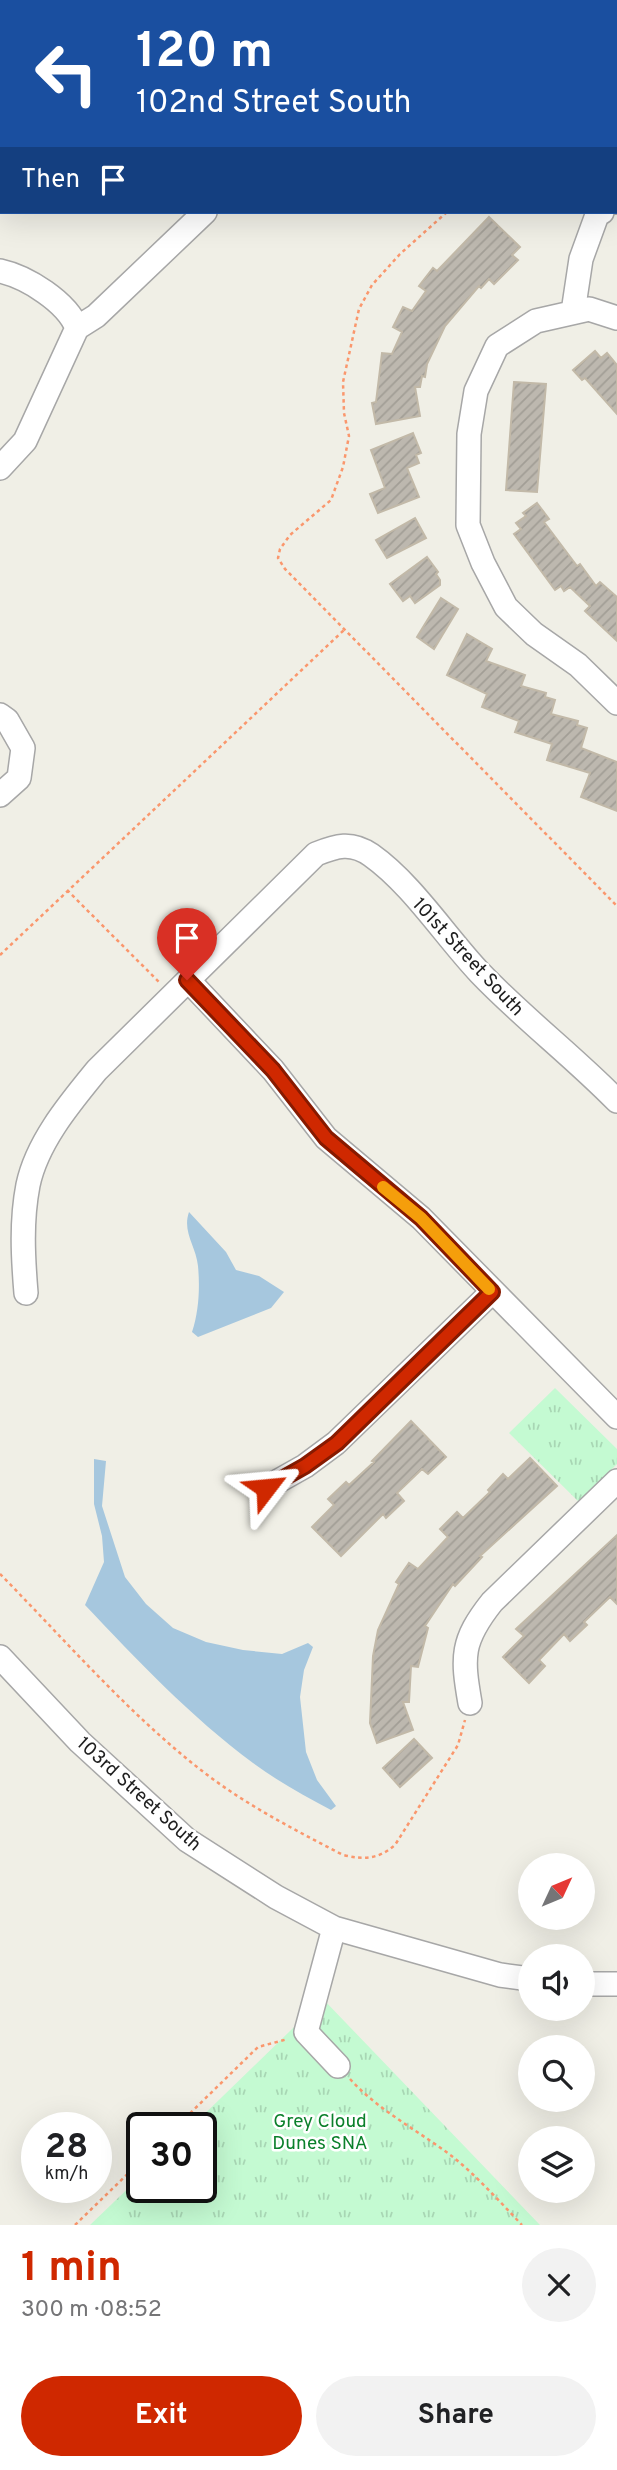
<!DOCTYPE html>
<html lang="en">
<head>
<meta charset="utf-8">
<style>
	:root { --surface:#fff; --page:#f2f2f2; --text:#202124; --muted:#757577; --accent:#cf2800 }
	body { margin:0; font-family:Overpass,sans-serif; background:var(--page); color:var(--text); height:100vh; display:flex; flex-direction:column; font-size:26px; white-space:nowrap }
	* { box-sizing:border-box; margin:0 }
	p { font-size:23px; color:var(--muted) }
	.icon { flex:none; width:38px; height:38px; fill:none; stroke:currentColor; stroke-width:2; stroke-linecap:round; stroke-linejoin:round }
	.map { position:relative; height:2225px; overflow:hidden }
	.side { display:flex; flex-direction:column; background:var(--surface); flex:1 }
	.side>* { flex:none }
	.banner { position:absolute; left:0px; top:0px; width:618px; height:214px; box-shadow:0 7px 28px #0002; background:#1a4fa0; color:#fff; overflow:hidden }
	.needle { width:46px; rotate:46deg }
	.fabs { position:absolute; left:518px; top:1853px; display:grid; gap:14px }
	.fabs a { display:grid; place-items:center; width:77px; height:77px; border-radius:50%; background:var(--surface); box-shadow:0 7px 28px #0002; font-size:35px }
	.speed { position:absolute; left:21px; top:2112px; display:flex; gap:14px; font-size:35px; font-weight:700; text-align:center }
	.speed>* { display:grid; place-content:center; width:91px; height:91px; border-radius:50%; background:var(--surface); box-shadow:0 7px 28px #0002; line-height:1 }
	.speed small { font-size:18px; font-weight:400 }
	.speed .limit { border:4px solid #111; border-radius:10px; background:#fff; color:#111 }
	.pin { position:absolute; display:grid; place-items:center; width:60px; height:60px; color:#fff; margin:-72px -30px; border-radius:50% 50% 50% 0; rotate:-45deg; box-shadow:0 0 7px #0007 }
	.pin .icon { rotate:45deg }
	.me { position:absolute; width:77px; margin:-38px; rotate:61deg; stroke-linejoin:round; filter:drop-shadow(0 0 5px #0008) }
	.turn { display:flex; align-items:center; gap:24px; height:147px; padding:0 21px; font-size:32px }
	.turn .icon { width:91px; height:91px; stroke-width:2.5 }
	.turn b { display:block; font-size:49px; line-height:60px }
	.then { display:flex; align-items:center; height:66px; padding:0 21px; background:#0003; gap:14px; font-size:26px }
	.round { display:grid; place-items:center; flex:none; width:74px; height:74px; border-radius:37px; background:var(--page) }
	.headline { display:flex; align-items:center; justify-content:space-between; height:119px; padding:0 21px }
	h1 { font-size:42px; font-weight:700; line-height:52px; color:var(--accent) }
	.primary-button { display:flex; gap:14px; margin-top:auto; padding:14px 21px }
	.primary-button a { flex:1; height:80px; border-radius:42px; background:var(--accent); color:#fff; font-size:28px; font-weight:700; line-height:80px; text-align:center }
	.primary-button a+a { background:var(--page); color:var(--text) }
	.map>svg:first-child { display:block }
	.park { fill:url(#park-tufts) }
	.water { fill:#a6c7de }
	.building { fill:url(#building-hatch); stroke:#c2b9a8; stroke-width:2 }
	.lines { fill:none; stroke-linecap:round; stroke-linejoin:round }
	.minor-casing { stroke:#a7a7a7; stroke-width:26 }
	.path { stroke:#fa976d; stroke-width:2.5; stroke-dasharray:3.5 3.5; stroke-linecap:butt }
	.minor { stroke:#fff; stroke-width:23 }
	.route-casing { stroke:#871a00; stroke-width:18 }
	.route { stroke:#cf2800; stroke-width:12 }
	.slow { stroke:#f59e0b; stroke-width:12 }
	.labels { text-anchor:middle; stroke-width:5; stroke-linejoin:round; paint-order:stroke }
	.street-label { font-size:19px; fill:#202020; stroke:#fff }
	.park-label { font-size:19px; fill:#0b802b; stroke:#fff }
</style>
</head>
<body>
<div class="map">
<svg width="617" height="2225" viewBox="0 0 617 2225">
	<defs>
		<pattern id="park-tufts" width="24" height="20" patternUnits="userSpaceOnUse" patternTransform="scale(1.75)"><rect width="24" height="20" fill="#c4fad2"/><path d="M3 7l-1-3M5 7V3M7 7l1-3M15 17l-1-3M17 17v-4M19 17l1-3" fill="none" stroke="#a8d6b4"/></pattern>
		<pattern id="building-hatch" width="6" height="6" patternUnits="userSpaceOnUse" patternTransform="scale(1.75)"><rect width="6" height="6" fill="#bdb8af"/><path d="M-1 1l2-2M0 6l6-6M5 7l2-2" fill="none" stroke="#a29e96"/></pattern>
	</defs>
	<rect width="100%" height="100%" fill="#f0efe6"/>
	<path class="park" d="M 555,1388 L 617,1449 L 617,1464 L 579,1502 L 509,1433 Z
		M 323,1999 L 540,2225 L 90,2225 L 142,2175 L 142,2188 L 201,2188 L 201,2128 L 190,2128 Z"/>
	<path class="water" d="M 189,1212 L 226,1252 L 236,1270 L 259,1276 L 284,1292 L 271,1308 L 198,1337 L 192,1332 C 199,1311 200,1287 198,1266 C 196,1246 182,1232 189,1212 Z
		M 94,1459 L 106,1461 L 102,1506 L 125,1577 L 146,1604 L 173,1628 L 206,1642 L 243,1650 L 282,1654 L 308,1643 L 313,1647 L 304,1670 L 300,1697 L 306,1752 L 317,1780 L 336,1806 L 331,1810 C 305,1796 277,1781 253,1763 C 191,1717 137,1660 85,1605 L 104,1562 L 102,1536 L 94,1504 Z"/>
	<path class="building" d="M 489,217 L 520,247 L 512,255 L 518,260 L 494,284 L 489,279 L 481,288 L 479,286 L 445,326 L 427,364 L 425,377 L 422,376 L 420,387 L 415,387 L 420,416 L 376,424 L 372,403 L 376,402 L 382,353 L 392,354 L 402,332 L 393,327 L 403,307 L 412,311 L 426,291 L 419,286 L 433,268 L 437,271 Z
		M 595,351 L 601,358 L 607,353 L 617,365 L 617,414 L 585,378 L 582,380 L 573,370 Z
		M 514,382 L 546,384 L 537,492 L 506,490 Z
		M 413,433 L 421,453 L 416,455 L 419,463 L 407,468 L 419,497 L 378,513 L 370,494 L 385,488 L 371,450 Z
		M 537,503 L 549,519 L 544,522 L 577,566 L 580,564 L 596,586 L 600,582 L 617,597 L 617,641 L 585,611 L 590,606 L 570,587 L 564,591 L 561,586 L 555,590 L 514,534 L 521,529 L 516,523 L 526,516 L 523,513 Z
		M 415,518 L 426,538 L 387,558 L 376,540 Z
		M 427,557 L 438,572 L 436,574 L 440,580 L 440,585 L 415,603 L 410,596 L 403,601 L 390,584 Z
		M 441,598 L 458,609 L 434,649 L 417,637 Z
		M 467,634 L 492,649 L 486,661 L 525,675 L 521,686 L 546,693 L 545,697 L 555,700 L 551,714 L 578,721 L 577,725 L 587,728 L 581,748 L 617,762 L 617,811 L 581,797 L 590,773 L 547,760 L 552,744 L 515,732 L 519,721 L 482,707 L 487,694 L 447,675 Z
		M 411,1421 L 446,1457 L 428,1474 L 422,1469 L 397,1493 L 404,1501 L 386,1518 L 383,1514 L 341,1556 L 312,1527 L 334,1505 L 328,1499 L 346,1482 L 349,1485 L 374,1462 L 372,1461 Z
		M 530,1458 L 557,1486 L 480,1556 L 482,1557 L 455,1586 L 453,1584 L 425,1626 L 428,1628 L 418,1667 L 411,1666 L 409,1702 L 403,1702 L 413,1730 L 377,1743 L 370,1723 L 373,1656 L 378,1630 L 399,1584 L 396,1582 L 409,1563 L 418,1569 L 448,1537 L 440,1529 L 457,1512 L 463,1518 L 490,1492 L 488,1490 L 503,1474 L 508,1479 Z
		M 617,1535 L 617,1604 L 610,1597 L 584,1622 L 587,1625 L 570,1641 L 564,1634 L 539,1660 L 545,1666 L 529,1683 L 503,1657 L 524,1636 L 516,1629 Z
		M 414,1739 L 432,1758 L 400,1787 L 383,1768 Z"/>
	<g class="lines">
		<g class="minor-casing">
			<path id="minor" d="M 379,2 L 380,0
				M 616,202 L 617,201
				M 0,271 C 27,277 67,302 77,328 L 25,441 L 0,468
				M 573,312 L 581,259 L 597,215 L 602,212
				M 617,318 L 589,309 L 536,321 L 497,346 L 476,391 L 469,434 L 468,525 L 483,563 L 506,607 L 534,634 L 578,665 L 617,703
				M 77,328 L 96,316 L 205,212
				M 0,715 L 7,720 L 23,748 L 19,778 L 0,795
				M 188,980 L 273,1070 L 326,1138 L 421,1218 L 617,1417
				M 26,1293 C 23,1257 21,1221 28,1185 C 37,1142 70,1103 97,1070 L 316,854 C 336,846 351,841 371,855 C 412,884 445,936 480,973 C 523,1018 573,1056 617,1101
				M 266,1488 L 305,1466 L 336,1443 L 492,1292
				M 0,1657 L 80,1742 L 187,1840 L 276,1897 L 334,1928 L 500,1975 L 530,1979
				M 470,1703 C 462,1657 461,1641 492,1602 L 617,1481
				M 334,1928 L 306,2032 L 338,2066
				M 583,1984 L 617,1984"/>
		</g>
		<path class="path" d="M 616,38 L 617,38
			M 447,212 L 400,254 L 372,285 L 359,309 L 343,382 L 344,413 L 349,436 L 343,467 L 331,500 L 290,535 L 280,549 L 278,558 L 285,569 L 617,906
			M 67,890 L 159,982
			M 0,955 L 344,630
			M 0,1574 C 68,1643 133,1719 210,1777 C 252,1808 297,1831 343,1855 C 364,1860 379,1859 395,1845 L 458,1745 L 465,1720
			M 350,2079 C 379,2111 419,2131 453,2157 C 478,2177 500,2202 522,2225
			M 175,2128 L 258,2047 L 288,2039
			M 75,2225 L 142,2160"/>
		<use href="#minor" class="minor"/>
	</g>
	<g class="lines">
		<g class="route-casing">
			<path id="route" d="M 187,980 L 273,1070 L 326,1138 L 421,1218 L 492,1292 L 337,1443 L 305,1466 L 266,1488"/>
		</g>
		<use href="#route" class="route"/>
		<path class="slow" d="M 383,1187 L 421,1218 L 489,1289"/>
	</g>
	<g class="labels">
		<g class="street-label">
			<text transform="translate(469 956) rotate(47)" y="7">101st Street South</text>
			<text transform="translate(140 1793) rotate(42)" y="7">103rd Street South</text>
		</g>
		<g class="park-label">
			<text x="320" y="2127">Grey Cloud<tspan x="320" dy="22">Dunes SNA</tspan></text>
		</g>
	</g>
</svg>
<div class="fabs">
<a><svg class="needle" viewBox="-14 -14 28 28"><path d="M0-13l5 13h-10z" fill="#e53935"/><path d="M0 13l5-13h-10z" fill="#757577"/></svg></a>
<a><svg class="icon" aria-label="sound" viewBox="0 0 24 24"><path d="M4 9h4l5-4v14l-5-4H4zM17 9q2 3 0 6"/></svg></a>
<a><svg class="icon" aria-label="search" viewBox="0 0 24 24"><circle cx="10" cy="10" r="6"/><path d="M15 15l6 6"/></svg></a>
<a><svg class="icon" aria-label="layers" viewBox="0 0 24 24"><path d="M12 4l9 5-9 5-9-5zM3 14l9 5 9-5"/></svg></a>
</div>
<div class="speed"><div>28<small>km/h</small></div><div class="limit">30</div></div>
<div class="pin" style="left:187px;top:980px;background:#d93025"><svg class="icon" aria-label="arrive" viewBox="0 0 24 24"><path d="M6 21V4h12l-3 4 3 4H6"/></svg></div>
<svg class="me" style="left:266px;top:1488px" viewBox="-20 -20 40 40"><path d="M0-17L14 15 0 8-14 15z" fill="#cf2800" stroke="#fff" stroke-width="4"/></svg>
<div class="banner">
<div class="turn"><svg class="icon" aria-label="left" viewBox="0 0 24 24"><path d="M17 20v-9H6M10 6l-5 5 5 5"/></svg><div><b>120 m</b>102nd Street South</div></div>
<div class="then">Then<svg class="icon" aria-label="arrive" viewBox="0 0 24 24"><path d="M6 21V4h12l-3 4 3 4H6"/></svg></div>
</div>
</div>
<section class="side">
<div class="headline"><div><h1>1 min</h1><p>300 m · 08:52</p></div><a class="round"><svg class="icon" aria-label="close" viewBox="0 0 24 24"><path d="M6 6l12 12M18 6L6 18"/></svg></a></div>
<div class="primary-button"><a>Exit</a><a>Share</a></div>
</section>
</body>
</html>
